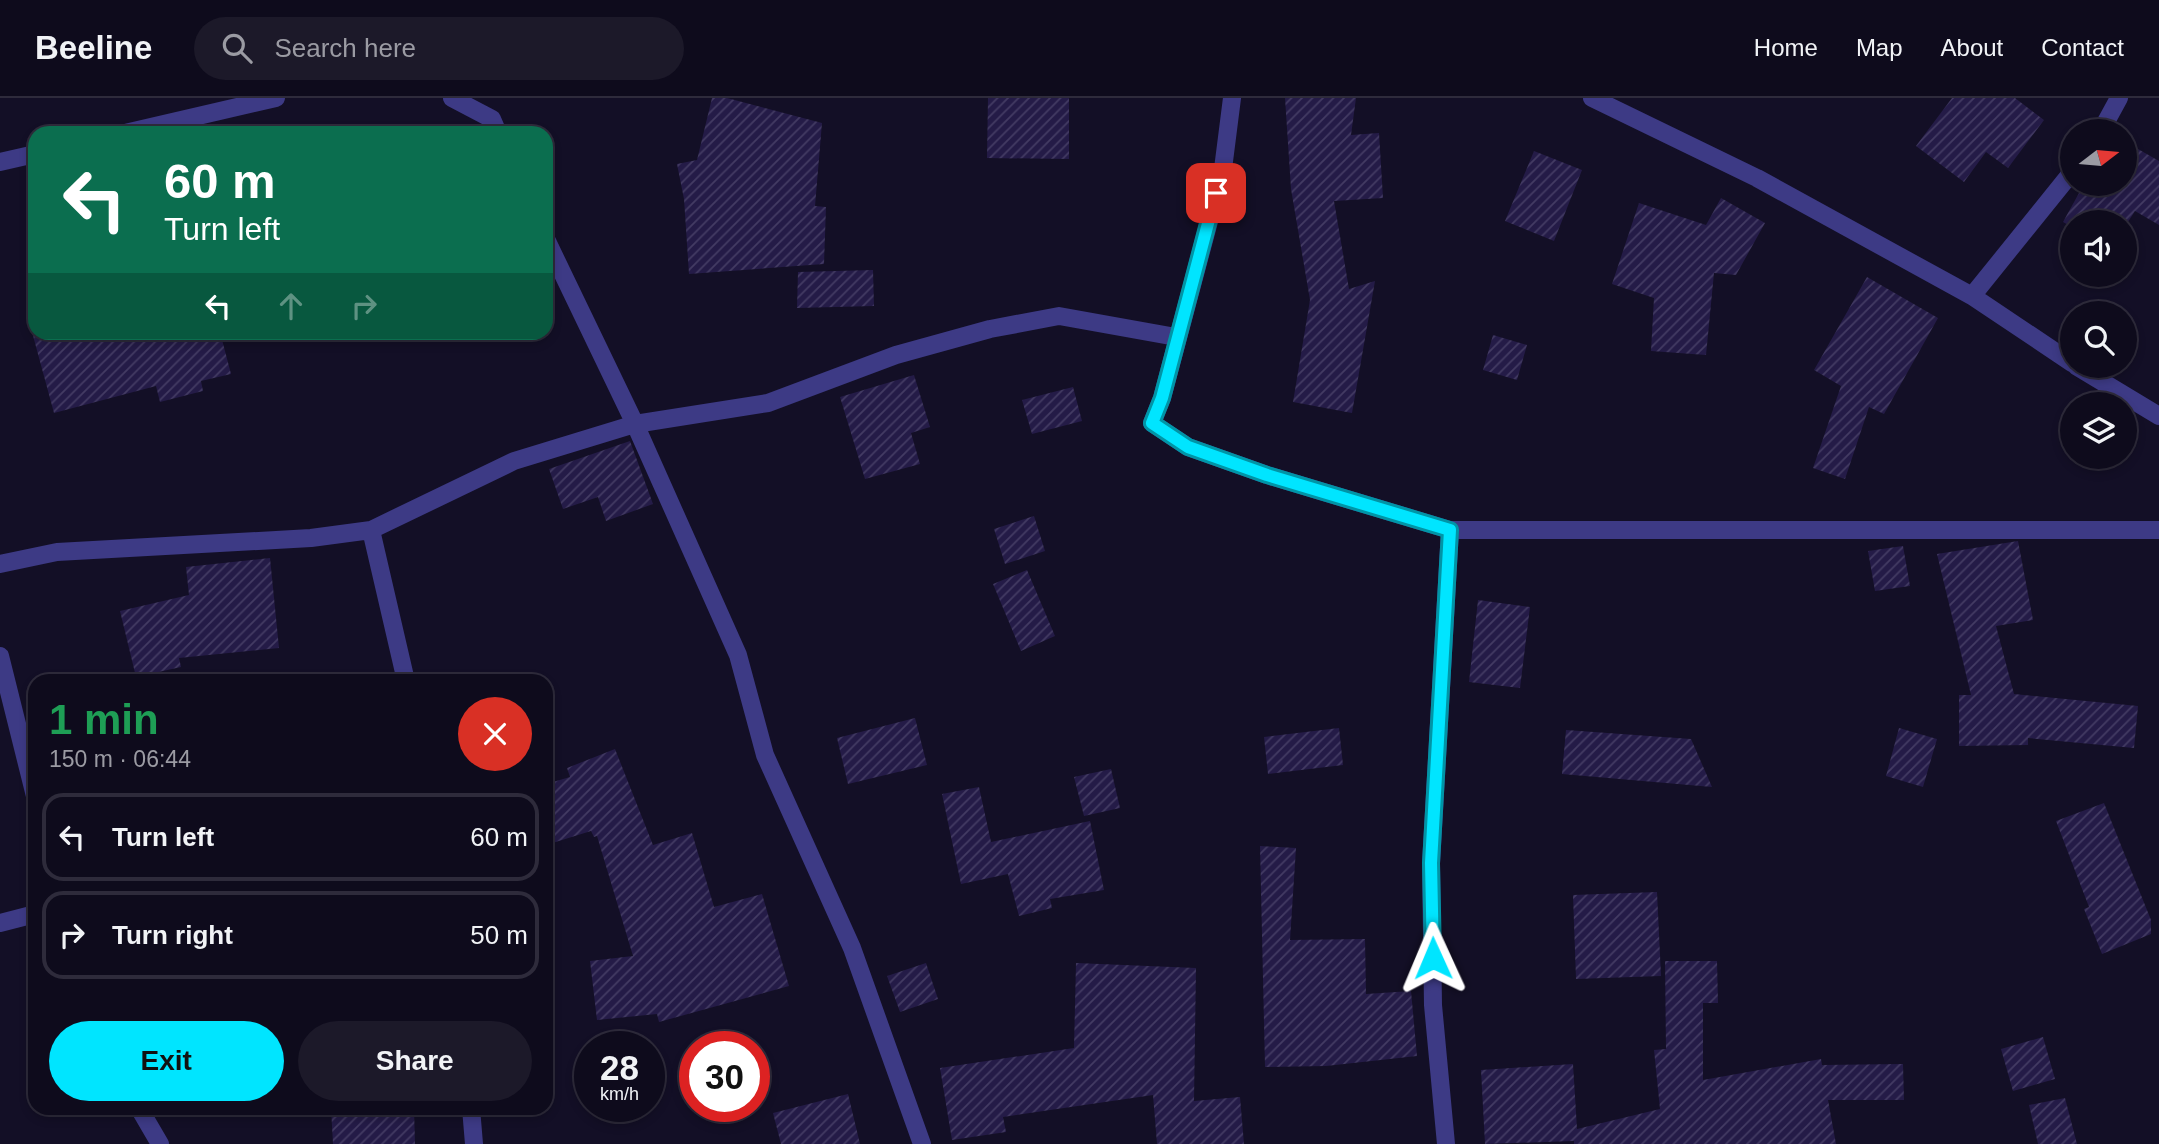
<!DOCTYPE html>
<html lang="en">
<head>
<meta charset="utf-8">
<style>
	:root { --surface:#0e0b1c; --page:#1c1929; --text:#f1f3f6; --muted:#9b9ba3; --line:#2e2b3b; --accent:#00e5ff }
	body { margin:0; font-family:Helvetica,sans-serif; background:var(--page); color:var(--text); height:100vh; display:flex; flex-direction:column; font-size:26px; white-space:nowrap }
	* { box-sizing:border-box; margin:0 }
	p { font-size:23px; color:var(--muted) }
	.icon { flex:none; width:38px; height:38px; fill:none; stroke:currentColor; stroke-width:2; stroke-linecap:round; stroke-linejoin:round }
	.map { position:relative; flex:1; overflow:hidden }
	.sheet { position:absolute; left:28px; top:576px; width:525px; height:441px; display:flex; flex-direction:column; background:var(--surface); border-radius:21px; box-shadow:0 4px 10px #0003,0 0 0 2px var(--line) }
	.sheet>* { flex:none }
	.hud { position:absolute; left:28px; top:28px; width:525px; height:214px; border-radius:21px; box-shadow:0 4px 10px #0003,0 0 0 2px var(--line); background:#0b6e4f; color:#fff; overflow:hidden }
	.needle { width:46px; rotate:74deg }
	.buttons { position:absolute; left:2060px; top:21px; display:grid; gap:14px }
	.buttons a { display:grid; place-items:center; width:77px; height:77px; border-radius:50%; background:var(--surface); box-shadow:0 4px 10px #0003,0 0 0 2px var(--line); font-size:35px }
	.speed { position:absolute; left:574px; top:933px; display:flex; gap:14px; font-size:35px; font-weight:700; text-align:center }
	.speed>* { display:grid; place-content:center; width:91px; height:91px; border-radius:50%; background:var(--surface); box-shadow:0 4px 10px #0003,0 0 0 2px var(--line); line-height:1 }
	.speed small { font-size:18px; font-weight:400 }
	.speed .limit { border:10px solid #d22; background:#fff; color:#111 }
	.pin { position:absolute; display:grid; place-items:center; width:60px; height:60px; color:#fff; margin:-30px; border-radius:14px; box-shadow:0 4px 10px #0006 }
	.me { position:absolute; width:77px; margin:-38px; rotate:359deg; stroke-linejoin:round; filter:drop-shadow(0 0 5px #0008) }
	.turn { display:flex; align-items:center; gap:24px; height:147px; padding:0 21px; font-size:32px }
	.turn .icon { width:91px; height:91px; stroke-width:2.5 }
	.turn b { display:block; font-size:49px; line-height:60px }
	.lanes { display:flex; align-items:center; height:66px; padding:0 21px; background:#0003; justify-content:center; gap:35px; direction:ltr }
	.lanes .off { opacity:.35 }
	.round { display:grid; place-items:center; flex:none; width:74px; height:74px; border-radius:37px; background:var(--page) }
	.summary { display:flex; align-items:center; justify-content:space-between; height:119px; padding:0 21px }
	h1 { font-size:42px; font-weight:600; line-height:52px; color:#1e9e55 }
	.action { display:flex; gap:14px; margin-top:auto; padding:14px 21px }
	.action a { flex:1; height:80px; border-radius:42px; background:var(--accent); color:#111; font-size:28px; font-weight:600; line-height:80px; text-align:center }
	.action a+a { background:var(--page); color:var(--text) }
	ul { padding:0; list-style:none }
	li { display:flex; align-items:center; gap:21px; height:88px; margin:0 14px 10px; padding:0 7px; border:4px solid var(--line); border-radius:21px }
	li div { flex:1 }
	li b { display:block; font-size:26px }
	li em { font-style:normal }
	header { display:flex; align-items:center; gap:42px; box-sizing:border-box; height:98px; padding:0 35px; background:var(--surface); border-bottom:2px solid var(--line) }
	header strong { font-size:33px }
	nav { display:flex; gap:38px; margin-inline-start:auto; font-size:24px }
	.search { width:490px; height:63px; background:var(--page); display:flex; align-items:center; gap:18px; box-sizing:border-box; padding:0 24px; border-radius:38px; color:var(--muted); font-size:26px }
	.map>svg:first-child { display:block }
	.building { fill:url(#building-hatch) }
	.lines { fill:none; stroke-linecap:round; stroke-linejoin:round }
	.street { stroke:#3d3a85; stroke-width:18 }
	.route-casing { stroke:#0095a6; stroke-width:18 }
	.route { stroke:#00e5ff; stroke-width:12 }
</style>
</head>
<body>
<header>
<strong>Beeline</strong>
<div class="search"><svg class="icon" aria-label="search" viewBox="0 0 24 24"><circle cx="10" cy="10" r="6"/><path d="M15 15l6 6"/></svg>Search here</div>
<nav><a>Home</a><a>Map</a><a>About</a><a>Contact</a></nav>
</header>
<div class="map">
<svg width="2159" height="1046" viewBox="0 0 2159 1046">
	<defs>
		<pattern id="building-hatch" width="6" height="6" patternUnits="userSpaceOnUse" patternTransform="scale(1.75)"><rect width="6" height="6" fill="#241b47"/><path d="M-1 1l2-2M0 6l6-6M5 7l2-2" fill="none" stroke="#433b63"/></pattern>
	</defs>
	<rect width="100%" height="100%" fill="#130f26"/>
	<path class="building" d="M 712,0 L 727,0 L 822,25 L 815,108 L 826,109 L 824,166 L 689,176 L 684,101 L 677,66 L 697,62 Z
		M 988,0 L 1069,0 L 1069,61 L 987,60 Z
		M 1285,0 L 1356,0 L 1351,37 L 1379,35 L 1383,100 L 1334,103 L 1349,191 L 1375,183 L 1352,315 L 1293,304 L 1310,202 L 1291,91 Z
		M 1952,0 L 2015,0 L 2044,22 L 2008,70 L 1986,54 L 1964,84 L 1916,48 Z
		M 2124,43 L 2159,63 L 2159,127 L 2135,113 L 2124,130 L 2124,124 L 2072,124 L 2072,129 L 2063,124 L 2084,86 L 2124,86 Z
		M 1534,53 L 1582,72 L 1554,143 L 1505,123 Z
		M 1721,100 L 1765,125 L 1736,177 L 1714,175 L 1706,257 L 1651,253 L 1654,200 L 1612,186 L 1639,105 L 1706,127 Z
		M 873,172 L 874,208 L 797,210 L 798,174 Z
		M 1867,179 L 1938,220 L 1884,316 L 1869,309 L 1845,381 L 1813,370 L 1841,288 L 1814,272 Z
		M 32,234 L 220,234 L 231,276 L 201,283 L 203,293 L 160,304 L 156,288 L 54,315 Z
		M 1493,237 L 1527,247 L 1517,282 L 1483,272 Z
		M 914,277 L 930,329 L 911,335 L 920,366 L 865,381 L 840,299 Z
		M 1073,289 L 1082,323 L 1032,336 L 1022,302 Z
		M 630,343 L 653,406 L 606,423 L 598,399 L 563,411 L 549,371 Z
		M 1034,418 L 1045,453 L 1005,466 L 994,431 Z
		M 2018,443 L 2033,522 L 1996,528 L 2014,596 L 2138,608 L 2134,650 L 2028,640 L 2028,647 L 1959,648 L 1959,597 L 1971,597 L 1937,456 Z
		M 1903,448 L 1910,488 L 1875,493 L 1868,453 Z
		M 270,460 L 279,550 L 179,560 L 181,569 L 136,579 L 120,513 L 189,497 L 186,469 Z
		M 1027,472 L 1055,538 L 1021,553 L 993,486 Z
		M 1478,502 L 1530,509 L 1520,590 L 1469,584 Z
		M 915,620 L 927,667 L 848,686 L 837,640 Z
		M 1339,630 L 1343,667 L 1268,676 L 1264,639 Z
		M 1899,630 L 1937,641 L 1923,689 L 1886,678 Z
		M 1566,632 L 1691,641 L 1712,689 L 1562,676 Z
		M 615,651 L 653,747 L 692,735 L 714,809 L 762,796 L 789,888 L 659,924 L 657,916 L 597,922 L 590,863 L 633,858 L 597,738 L 594,739 L 591,733 L 546,747 L 546,686 L 570,679 L 567,670 Z
		M 1111,671 L 1120,710 L 1084,718 L 1074,679 Z
		M 979,689 L 991,744 L 1090,723 L 1104,792 L 1050,801 L 1052,810 L 1019,818 L 1008,776 L 961,786 L 942,696 Z
		M 2104,705 L 2151,822 L 2151,836 L 2102,856 L 2084,811 L 2089,809 L 2056,723 Z
		M 1260,748 L 1296,750 L 1290,842 L 1365,841 L 1366,896 L 1411,893 L 1417,958 L 1326,968 L 1265,969 Z
		M 1657,794 L 1661,878 L 1576,881 L 1573,797 Z
		M 1665,863 L 1717,863 L 1718,905 L 1703,905 L 1703,982 L 1821,961 L 1822,967 L 1903,966 L 1904,1002 L 1828,1002 L 1836,1046 L 1574,1046 L 1574,1043 L 1485,1046 L 1481,972 L 1573,966 L 1577,1031 L 1660,1011 L 1654,952 L 1666,951 Z
		M 926,865 L 938,901 L 900,914 L 887,878 Z
		M 1076,865 L 1196,870 L 1194,1003 L 1240,999 L 1244,1046 L 1157,1046 L 1153,997 L 1003,1019 L 1006,1034 L 952,1042 L 940,970 L 1074,950 Z
		M 2043,939 L 2055,981 L 2013,993 L 2001,951 Z
		M 848,996 L 860,1046 L 781,1046 L 773,1015 Z
		M 2065,1000 L 2077,1046 L 2038,1046 L 2029,1007 Z
		M 331,1010 L 414,1010 L 415,1046 L 333,1046 Z"/>
	<g class="lines">
		<path class="street" d="M 452,0 L 492,21 L 498,35
			M 1232,0 L 1223,71 L 1162,300 L 1152,325 L 1188,349 L 1267,377 L 1450,432 L 2159,432
			M 1592,0 L 1757,80 L 1972,198 L 2072,265
			M 2101,33 L 2119,0
			M 125,35 L 276,0
			M 0,64 L 35,56
			M 546,141 L 635,326 L 738,557 L 765,657 L 852,850 L 922,1046
			M 1972,198 L 2072,74
			M 2076,268 L 2159,318
			M 371,432 L 406,583
			M 0,466 L 57,454 L 311,440 L 371,432 L 514,363 L 635,326 L 768,305 L 896,257 L 990,231 L 1059,218 L 1176,239
			M 0,558 L 35,698
			M 0,825 L 35,816
			M 139,1010 L 160,1046
			M 471,1010 L 474,1046
			M 1446,1046 L 1433,907 L 1431,766 L 1450,432"/>
	</g>
	<g class="lines">
		<g class="route-casing">
			<path id="route" d="M 1216,95 L 1162,300 L 1152,325 L 1188,349 L 1267,377 L 1450,432 L 1431,765 L 1433,860"/>
		</g>
		<use href="#route" class="route"/>
	</g>
</svg>
<div class="buttons">
<a><svg class="needle" viewBox="-14 -14 28 28"><path d="M0-13l5 13h-10z" fill="#e53935"/><path d="M0 13l5-13h-10z" fill="#9b9ba3"/></svg></a>
<a><svg class="icon" aria-label="sound" viewBox="0 0 24 24"><path d="M4 9h4l5-4v14l-5-4H4zM17 9q2 3 0 6"/></svg></a>
<a><svg class="icon" aria-label="search" viewBox="0 0 24 24"><circle cx="10" cy="10" r="6"/><path d="M15 15l6 6"/></svg></a>
<a><svg class="icon" aria-label="layers" viewBox="0 0 24 24"><path d="M12 4l9 5-9 5-9-5zM3 14l9 5 9-5"/></svg></a>
</div>
<div class="speed"><div>28<small>km/h</small></div><div class="limit">30</div></div>
<div class="pin" style="left:1216px;top:95px;background:#d93025"><svg class="icon" aria-label="arrive" viewBox="0 0 24 24"><path d="M6 21V4h12l-3 4 3 4H6"/></svg></div>
<svg class="me" style="left:1433px;top:860px" viewBox="-20 -20 40 40"><path d="M0-17L14 15 0 8-14 15z" fill="#00e5ff" stroke="#fff" stroke-width="4"/></svg>
<div class="hud">
<div class="turn"><svg class="icon" aria-label="left" viewBox="0 0 24 24"><path d="M17 20v-9H6M10 6l-5 5 5 5"/></svg><div><b>60 m</b>Turn left</div></div>
<div class="lanes"><svg class="icon" aria-label="left" viewBox="0 0 24 24"><path d="M17 20v-9H6M10 6l-5 5 5 5"/></svg><svg class="icon off" aria-label="ahead" viewBox="0 0 24 24"><path d="M12 20V5M6 11l6-6 6 6"/></svg><svg class="icon off" aria-label="right" viewBox="0 0 24 24"><path d="M7 20v-9h11M14 6l5 5-5 5"/></svg></div>
</div>
<section class="sheet">
<div class="summary"><div><h1>1 min</h1><p>150 m · 06:44</p></div><a class="round" style="background:#d93025;color:#fff"><svg class="icon" aria-label="close" viewBox="0 0 24 24"><path d="M6 6l12 12M18 6L6 18"/></svg></a></div>
<ul>
<li><svg class="icon" aria-label="left" viewBox="0 0 24 24"><path d="M17 20v-9H6M10 6l-5 5 5 5"/></svg><div><b>Turn left</b></div><em>60 m</em></li>
<li><svg class="icon" aria-label="right" viewBox="0 0 24 24"><path d="M7 20v-9h11M14 6l5 5-5 5"/></svg><div><b>Turn right</b></div><em>50 m</em></li>
</ul>
<div class="action"><a>Exit</a><a>Share</a></div>
</section>
</div>
</body>
</html>
